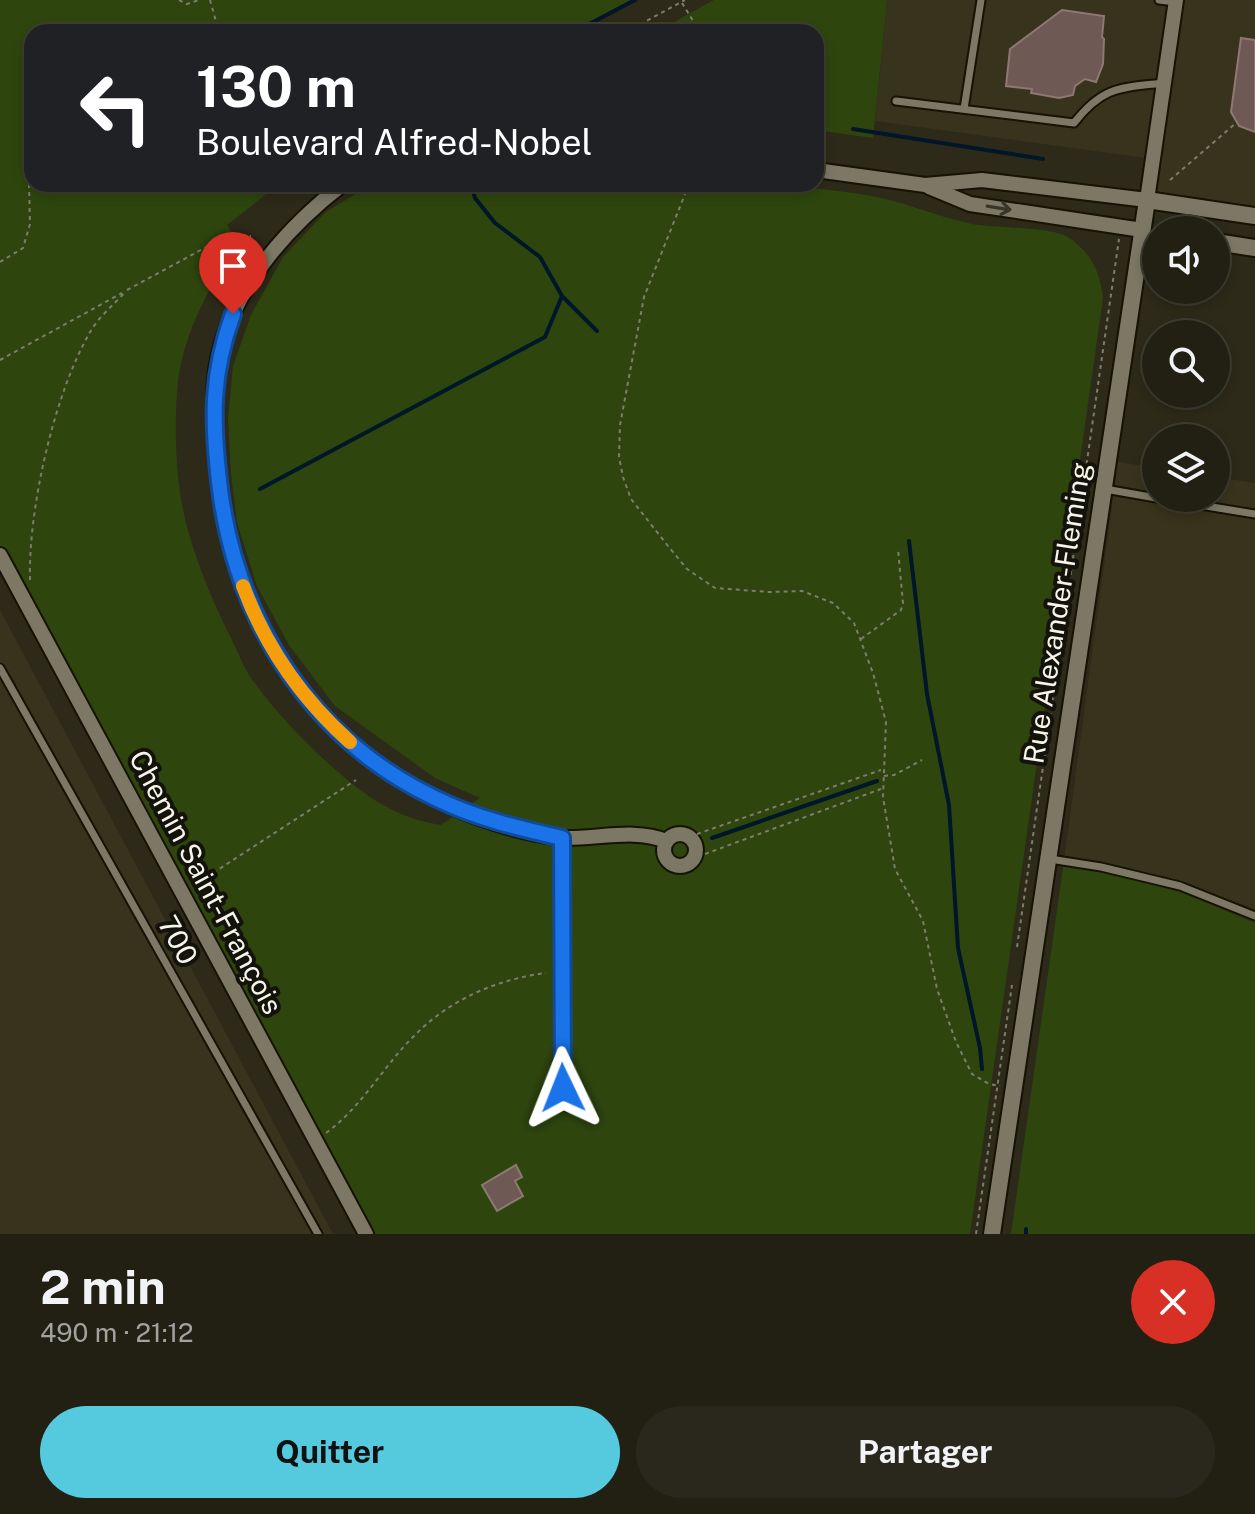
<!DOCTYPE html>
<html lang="fr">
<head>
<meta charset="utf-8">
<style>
	:root { --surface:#222013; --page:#2a281c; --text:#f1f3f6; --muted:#a2a3a0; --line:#3f3e33; --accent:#55cadf }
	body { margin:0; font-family:"Public Sans",sans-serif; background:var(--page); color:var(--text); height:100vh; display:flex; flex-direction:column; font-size:30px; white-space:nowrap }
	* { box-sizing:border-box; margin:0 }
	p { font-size:26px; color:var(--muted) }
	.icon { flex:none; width:44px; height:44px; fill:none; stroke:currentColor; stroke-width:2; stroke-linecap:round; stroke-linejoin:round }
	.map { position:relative; height:1234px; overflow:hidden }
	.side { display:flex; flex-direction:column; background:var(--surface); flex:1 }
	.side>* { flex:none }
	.top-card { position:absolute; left:24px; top:24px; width:800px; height:168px; border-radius:24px; box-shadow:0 4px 12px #0003,0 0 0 2px var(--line); background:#202124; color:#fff; overflow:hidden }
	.tools { position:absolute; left:1142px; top:216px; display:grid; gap:16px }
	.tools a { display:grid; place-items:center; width:88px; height:88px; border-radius:50%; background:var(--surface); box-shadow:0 4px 12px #0003,0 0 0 2px var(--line); font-size:40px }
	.pin { position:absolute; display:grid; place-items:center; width:68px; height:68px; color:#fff; margin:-82px -34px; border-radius:50% 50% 50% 0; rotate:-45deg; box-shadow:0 0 8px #0007 }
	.pin .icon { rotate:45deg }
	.me { position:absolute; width:88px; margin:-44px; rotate:358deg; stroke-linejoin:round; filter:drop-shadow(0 0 6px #0008) }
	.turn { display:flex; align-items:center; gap:28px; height:168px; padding:0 40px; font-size:36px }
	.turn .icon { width:104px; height:104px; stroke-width:2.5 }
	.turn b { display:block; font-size:56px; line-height:68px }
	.round { display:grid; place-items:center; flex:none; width:84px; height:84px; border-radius:42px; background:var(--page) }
	.summary { display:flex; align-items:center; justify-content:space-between; height:136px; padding:0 40px }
	h1 { font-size:48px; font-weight:700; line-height:60px }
	.cta { display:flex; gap:16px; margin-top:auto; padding:16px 40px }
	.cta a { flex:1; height:92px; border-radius:48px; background:var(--accent); color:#111; font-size:32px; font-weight:700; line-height:92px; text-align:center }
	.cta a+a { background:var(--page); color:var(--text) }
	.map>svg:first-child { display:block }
	.built { fill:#38331c }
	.green { fill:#2e460e }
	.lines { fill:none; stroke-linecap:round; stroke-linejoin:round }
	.stream { stroke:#011628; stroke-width:4 }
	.building { fill:#6e5954; stroke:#8f7873; stroke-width:2 }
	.service-casing { stroke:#161204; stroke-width:11 }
	.minor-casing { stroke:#161204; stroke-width:18 }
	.tertiary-casing { stroke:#161204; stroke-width:20 }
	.path { stroke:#7e7c6d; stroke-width:2; stroke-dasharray:4 4; stroke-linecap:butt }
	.service { stroke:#7c7865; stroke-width:7 }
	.minor { stroke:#7c7865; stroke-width:14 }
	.tertiary { stroke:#7c7865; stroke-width:16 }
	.oneway { stroke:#38362a }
	.route-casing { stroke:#114b97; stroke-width:20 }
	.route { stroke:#1a73e8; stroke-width:14 }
	.slow { stroke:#f59e0b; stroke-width:14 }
	.labels { text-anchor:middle; stroke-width:8; stroke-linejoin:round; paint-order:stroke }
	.street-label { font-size:28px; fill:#f7f5ea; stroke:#14130b }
</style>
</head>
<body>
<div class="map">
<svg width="1255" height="1234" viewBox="0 0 1255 1234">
	<rect width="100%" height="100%" fill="#2d2a19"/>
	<path class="built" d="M 887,0 L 1169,0 L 1146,158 L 875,121 Z
		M 1183,0 L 1255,0 L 1255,207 L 1154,192 Z
		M 1118,462 L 1156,468 L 1156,498 L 1216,498 L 1216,477 L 1255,483 L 1255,923 L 1183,893 L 1064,861 Z
		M 0,610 L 333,1234 L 0,1234 Z"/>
	<path class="green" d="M 0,0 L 631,0 L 572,32 L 32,32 L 32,184 L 279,184 L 227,225 L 238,243 C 210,286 185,329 178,381 C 174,420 175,475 184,514 C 192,552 213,603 231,638 C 238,652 244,669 253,681 C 276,712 302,740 331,766 C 365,796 395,818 441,825 L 480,798 L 435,778 L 335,706 L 289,645 L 257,586 L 237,523 L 231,474 L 228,419 L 233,366 L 251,315 L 283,257 L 326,212 L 372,184 L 453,184 L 458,193 L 483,194 L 488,184 C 611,184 738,176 860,194 C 899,199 934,216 972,224 C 993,228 1053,227 1068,237 C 1091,253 1100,271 1103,298 L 970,1234 L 375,1234 L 0,549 Z
		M 714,0 L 887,0 L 873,138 L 816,130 L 816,32 L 656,32 Z
		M 1064,861 L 1183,893 L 1255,923 L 1255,1234 L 1011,1234 Z"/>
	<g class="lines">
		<path class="stream" d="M 574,32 L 635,0
			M 853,129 L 1043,159
			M 471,184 L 475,198 L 495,223 L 540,257 L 562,296 L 597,331
			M 260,489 L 545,337 L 562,296
			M 909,541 L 927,694 L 949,805 L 958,948 L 980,1048 L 982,1069
			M 712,838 L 877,781
			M 1026,1229 L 1026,1234"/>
	</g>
	<path class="building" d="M 1062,10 L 1104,16 L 1102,37 L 1104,39 L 1103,64 L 1096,82 L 1085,79 L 1075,86 L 1073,95 L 1059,98 L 1031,93 L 1032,89 L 1006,86 L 1010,49 Z
		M 1241,38 L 1255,40 L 1255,132 L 1239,126 L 1231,112 Z
		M 516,1165 L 522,1177 L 515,1181 L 523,1196 L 497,1211 L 482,1185 Z"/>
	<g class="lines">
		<g class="service-casing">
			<path id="service" d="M 1159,0 L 1176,2
				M 896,101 L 1074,123 C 1103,86 1120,88 1164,83
				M 964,109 L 981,0
				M 1105,489 L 1156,498
				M 1157,498 L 1255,514
				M 0,668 L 318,1234
				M 1050,859 L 1101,867 L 1180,886 L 1255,916"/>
		</g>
		<g class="minor-casing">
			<path id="minor" d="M 816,170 L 925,185 L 982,180 L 1147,200 L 1176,0
				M 343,184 C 290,225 240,280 221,346 C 211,381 214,418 216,454 C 225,602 299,727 431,797 C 468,816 523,835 564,838 C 596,839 636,828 666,841
				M 929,187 L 970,204 L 1142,230
				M 0,555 L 366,1234
				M664 850a16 16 0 1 1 32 0a16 16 0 1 1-32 0Z
				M 562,838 L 562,1066 L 563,1088 L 569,1104"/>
		</g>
		<g class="tertiary-casing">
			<path id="tertiary" d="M 1216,242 L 1255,248
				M 992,1234 L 1147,200 L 1255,216"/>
		</g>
		<path class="path" d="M 179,0 L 187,4 L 199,0
			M 210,0 L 219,32
			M 682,3 L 700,32
			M 626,32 L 685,0
			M 1170,180 L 1236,123
			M 689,184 L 644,297 L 620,425 L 619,457 L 623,477 L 631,499 L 668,546 L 687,569 L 715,588 L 769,592 L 802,591 L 833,603 L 854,623 L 873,673 L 886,722 L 883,797 L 895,869 L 923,921 L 937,989 L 956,1042 L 972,1074 L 989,1084 L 1000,1086
			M 0,262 L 23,248 L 30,224 L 29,184 L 32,182
			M 127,290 L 223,238 L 251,236
			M 0,360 L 122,293
			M 30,580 C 28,510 54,395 89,334 C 97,318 114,305 125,292
			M 861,639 L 901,610 L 903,603 L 898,549
			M 884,776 L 894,775 L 922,760
			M 697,834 L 881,770
			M 705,854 L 881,789
			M 193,886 L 356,780
			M 1017,947 L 1119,239
			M 326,1133 C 364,1105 385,1063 418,1032 C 453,998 499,979 546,973
			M 976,1234 L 1012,985"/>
		<use href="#service" class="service"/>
		<use href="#minor" class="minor"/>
		<use href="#tertiary" class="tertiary"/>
	</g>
	<defs><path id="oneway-shaft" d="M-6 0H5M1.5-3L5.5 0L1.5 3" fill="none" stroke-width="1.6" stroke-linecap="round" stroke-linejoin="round" transform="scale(2)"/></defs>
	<use class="oneway" href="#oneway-shaft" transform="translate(999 208) rotate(9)"/>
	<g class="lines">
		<g class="route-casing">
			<path id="route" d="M 233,314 C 211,374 212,419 219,481 C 234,617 309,738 435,798 C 475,818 518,828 562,838 L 563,1088"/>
		</g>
		<use href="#route" class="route"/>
		<path class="slow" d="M 243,586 C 265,646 302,699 350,742"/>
	</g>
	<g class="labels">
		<g class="street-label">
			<text transform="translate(1057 613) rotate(-81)" y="10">Rue Alexander-Fleming</text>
			<text transform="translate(206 882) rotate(62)" y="10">Chemin Saint-François</text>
			<text transform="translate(178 940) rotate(61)" y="10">700</text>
		</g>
	</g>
</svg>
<div class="tools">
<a><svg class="icon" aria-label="sound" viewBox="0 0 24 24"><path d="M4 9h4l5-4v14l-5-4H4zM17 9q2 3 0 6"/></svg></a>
<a><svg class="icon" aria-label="search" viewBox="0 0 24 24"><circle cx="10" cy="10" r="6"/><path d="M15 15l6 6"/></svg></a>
<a><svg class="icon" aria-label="layers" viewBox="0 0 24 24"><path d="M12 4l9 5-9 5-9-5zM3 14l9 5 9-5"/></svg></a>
</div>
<div class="pin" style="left:233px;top:314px;background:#d93025"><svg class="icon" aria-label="arrive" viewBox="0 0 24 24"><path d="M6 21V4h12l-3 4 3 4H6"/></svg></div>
<svg class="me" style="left:563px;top:1088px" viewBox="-20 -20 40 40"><path d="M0-17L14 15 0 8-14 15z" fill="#1a73e8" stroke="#fff" stroke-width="4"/></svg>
<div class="top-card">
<div class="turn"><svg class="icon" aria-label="left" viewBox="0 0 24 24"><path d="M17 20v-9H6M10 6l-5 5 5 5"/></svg><div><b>130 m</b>Boulevard Alfred-Nobel</div></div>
</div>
</div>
<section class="side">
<div class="summary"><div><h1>2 min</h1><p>490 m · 21:12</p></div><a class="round" style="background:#d93025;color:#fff"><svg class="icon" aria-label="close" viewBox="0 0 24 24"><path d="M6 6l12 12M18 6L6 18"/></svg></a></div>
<div class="cta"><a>Quitter</a><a>Partager</a></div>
</section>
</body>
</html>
